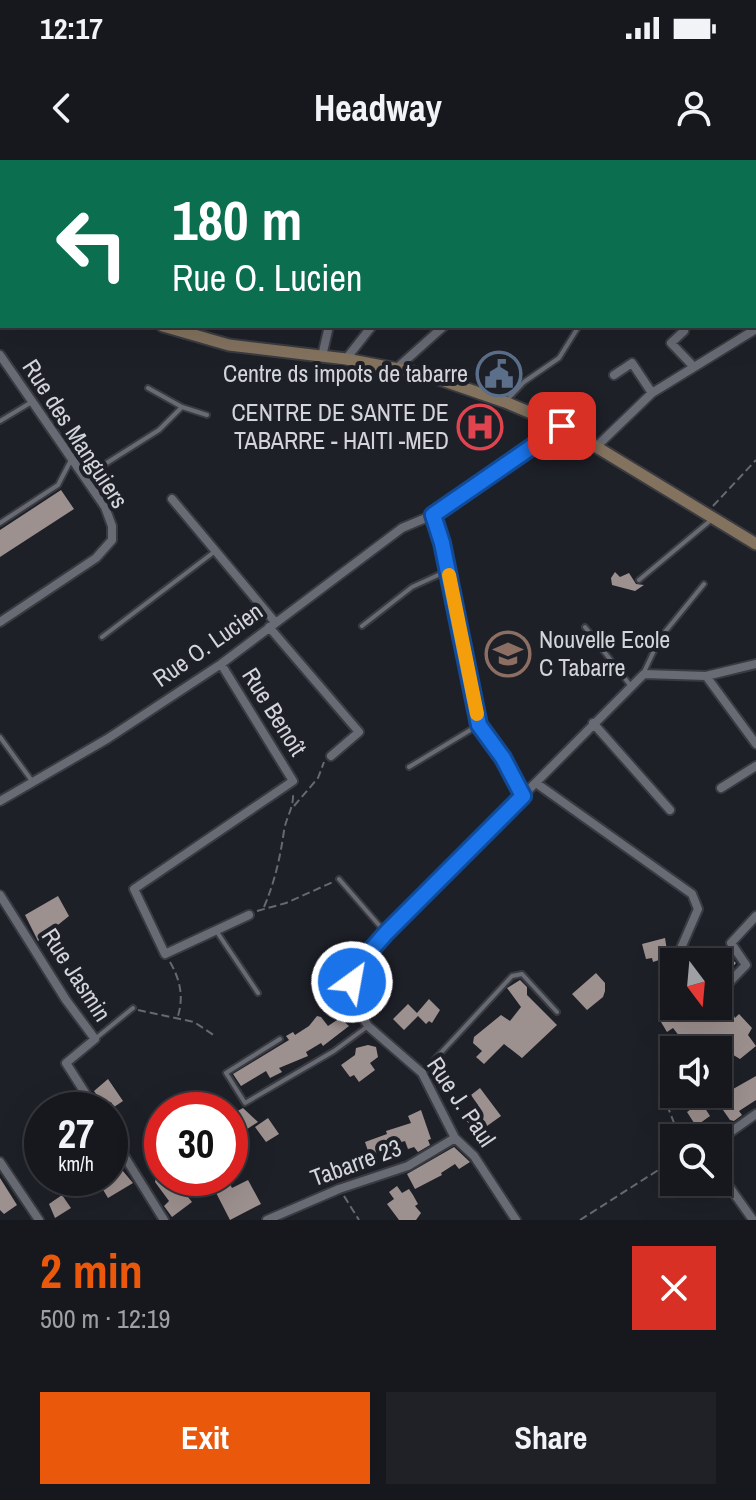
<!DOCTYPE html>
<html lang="en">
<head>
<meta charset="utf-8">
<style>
	:root { --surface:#16181e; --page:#1f2127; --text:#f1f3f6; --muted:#9ea0a4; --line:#35373c; --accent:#ea580c }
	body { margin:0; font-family:"Archivo Narrow",sans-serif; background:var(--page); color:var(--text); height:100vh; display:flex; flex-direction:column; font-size:30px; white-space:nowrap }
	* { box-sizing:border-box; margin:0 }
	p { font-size:26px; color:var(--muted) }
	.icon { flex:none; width:44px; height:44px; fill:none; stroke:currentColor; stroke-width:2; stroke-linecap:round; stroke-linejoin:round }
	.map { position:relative; height:1060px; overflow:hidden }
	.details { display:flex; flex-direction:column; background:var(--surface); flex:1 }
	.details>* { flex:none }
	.top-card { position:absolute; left:0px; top:0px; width:756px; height:168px; box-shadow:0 8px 32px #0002,0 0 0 2px var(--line); background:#0b6e4f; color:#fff; overflow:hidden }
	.needle { width:52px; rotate:164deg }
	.tools { position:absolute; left:660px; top:788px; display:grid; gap:16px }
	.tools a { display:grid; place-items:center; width:72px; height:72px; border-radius:0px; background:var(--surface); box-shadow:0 8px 32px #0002,0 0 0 2px var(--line); font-size:40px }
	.speed { position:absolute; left:24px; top:932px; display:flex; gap:16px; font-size:40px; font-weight:700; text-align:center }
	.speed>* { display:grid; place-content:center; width:104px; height:104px; border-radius:50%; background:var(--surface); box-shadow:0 8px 32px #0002,0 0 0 2px var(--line); line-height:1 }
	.speed small { font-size:20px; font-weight:400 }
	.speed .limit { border:12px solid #d22; background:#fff; color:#111 }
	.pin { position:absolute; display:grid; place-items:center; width:68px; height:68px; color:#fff; margin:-34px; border-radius:16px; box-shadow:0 4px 12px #0006 }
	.me { position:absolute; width:88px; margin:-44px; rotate:32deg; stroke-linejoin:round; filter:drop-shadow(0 0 6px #0008) }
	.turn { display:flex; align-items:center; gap:28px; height:168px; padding:0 40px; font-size:36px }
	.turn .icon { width:104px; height:104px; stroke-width:2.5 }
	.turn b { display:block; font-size:56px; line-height:68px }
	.round { display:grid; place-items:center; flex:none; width:84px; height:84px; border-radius:0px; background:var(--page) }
	.overview { display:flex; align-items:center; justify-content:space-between; height:136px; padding:0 40px }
	h1 { font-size:48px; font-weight:700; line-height:60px; color:var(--accent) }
	.primary-button { display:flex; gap:16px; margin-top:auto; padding:16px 40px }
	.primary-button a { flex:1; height:92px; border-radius:0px; background:var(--accent); color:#fff; font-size:32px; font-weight:700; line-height:92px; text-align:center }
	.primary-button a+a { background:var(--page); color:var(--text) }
	.status { display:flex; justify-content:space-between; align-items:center; height:56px; padding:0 40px; background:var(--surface); direction:ltr }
	.status svg { height:22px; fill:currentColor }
	header { display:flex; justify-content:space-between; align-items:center; height:104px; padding:0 40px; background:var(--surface); font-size:36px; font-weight:700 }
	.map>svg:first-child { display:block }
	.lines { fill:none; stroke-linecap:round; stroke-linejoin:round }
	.stream { stroke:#285560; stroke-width:3 }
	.building { fill:#9d918f }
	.lane-casing { stroke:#393b41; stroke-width:8 }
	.street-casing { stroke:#393b41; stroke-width:12 }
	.secondary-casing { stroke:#393b41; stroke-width:15 }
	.path { stroke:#676970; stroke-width:2; stroke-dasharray:8 4; stroke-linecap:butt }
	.lane { stroke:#686b74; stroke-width:4 }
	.street { stroke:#686b74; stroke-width:8 }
	.secondary { stroke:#83725e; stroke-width:11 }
	.route-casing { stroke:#114b97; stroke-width:20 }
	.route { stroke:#1a73e8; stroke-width:14 }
	.slow { stroke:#f59e0b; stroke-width:14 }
	.labels { text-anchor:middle; stroke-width:8; stroke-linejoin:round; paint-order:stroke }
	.poi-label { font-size:24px; fill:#d3d5da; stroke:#1e2028; text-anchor:end }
	.street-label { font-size:24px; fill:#d3d5da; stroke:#1e2028 }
</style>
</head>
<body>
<div class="status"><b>12:17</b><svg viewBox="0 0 49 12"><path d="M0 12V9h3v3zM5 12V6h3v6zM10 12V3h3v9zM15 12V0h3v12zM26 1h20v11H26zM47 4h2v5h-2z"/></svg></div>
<header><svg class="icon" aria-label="back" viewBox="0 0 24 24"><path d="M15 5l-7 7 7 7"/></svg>Headway<svg class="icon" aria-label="person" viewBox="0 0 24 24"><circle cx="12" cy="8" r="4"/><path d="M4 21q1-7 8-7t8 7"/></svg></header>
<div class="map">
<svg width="756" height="1060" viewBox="0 0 756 1060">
	<rect width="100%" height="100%" fill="#1e2028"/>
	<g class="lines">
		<path class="stream" d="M 395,214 L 435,223"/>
	</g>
	<path class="building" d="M 61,330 L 74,349 L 0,397 L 0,370 Z
		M 615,412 L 620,417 L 629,413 L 636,424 L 644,425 L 635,431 L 612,425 L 611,418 Z
		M 58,736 L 69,756 L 38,781 L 25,755 Z
		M 665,778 L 668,797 L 653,802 L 652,798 L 646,799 L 642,784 Z
		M 724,792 L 736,803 L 718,824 L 718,799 Z
		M 674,812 L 674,846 L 698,846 L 704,854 L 710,852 L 713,846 L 719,846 L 729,857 L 733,854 L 735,858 L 739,854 L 752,868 L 748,875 L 756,886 L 740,899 L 730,893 L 726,898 L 719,893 L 718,883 L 710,877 L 690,890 L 673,868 L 667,872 L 661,862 L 676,852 L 659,827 Z
		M 596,813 L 605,823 L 605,831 L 603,837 L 587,850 L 572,834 Z
		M 520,820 L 527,827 L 527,835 L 557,865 L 522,898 L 504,884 L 484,904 L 476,897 L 482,891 L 473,883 L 474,877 L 501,855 L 510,861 L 521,847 L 507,828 Z
		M 429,839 L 440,850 L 432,863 L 429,861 L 426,864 L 418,856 L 404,870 L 393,859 L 408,844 L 417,853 Z
		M 317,856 L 321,857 L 328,866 L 340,858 L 349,866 L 323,886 L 321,883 L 306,892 L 308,896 L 279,908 L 282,912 L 270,918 L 266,911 L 241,926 L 233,914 L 289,880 L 286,876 L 293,872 L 295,875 L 309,866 Z
		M 368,885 L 376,887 L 378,897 L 370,903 L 375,910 L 359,922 L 354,915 L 350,917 L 341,905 L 355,895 L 356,888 Z
		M 756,916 L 756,940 L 739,951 L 742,955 L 734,961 L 730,960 L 723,950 L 733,943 L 726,933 Z
		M 108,919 L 123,941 L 114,947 L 111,942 L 104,946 L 94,931 Z
		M 480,928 L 501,956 L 487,966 L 484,961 L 471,966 L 465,959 L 478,945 L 471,935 Z
		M 701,942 L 710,956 L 696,966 L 687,952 Z
		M 243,948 L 258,962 L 244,971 L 232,954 Z
		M 421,950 L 431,979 L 428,980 L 430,985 L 418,992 L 414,987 L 408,989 L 405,981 L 381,988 L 383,993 L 369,994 L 365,982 L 387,974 L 386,971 L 411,963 L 408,956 Z
		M 268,958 L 279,974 L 266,982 L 255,967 Z
		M 454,987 L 470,1002 L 459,1009 L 455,1004 L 441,1013 L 442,1015 L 415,1029 L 407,1014 Z
		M 117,1004 L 133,1023 L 108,1038 L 96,1018 L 110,1018 L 110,1008 Z
		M 0,1018 L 17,1045 L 4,1054 L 0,1050 Z
		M 156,1018 L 173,1018 L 192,1042 L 172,1057 L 164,1046 L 169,1041 L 155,1022 Z
		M 220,1018 L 227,1018 L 232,1028 L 248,1020 L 261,1044 L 230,1060 L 211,1023 Z
		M 397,1026 L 402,1033 L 409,1029 L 413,1035 L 418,1044 L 415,1046 L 421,1053 L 416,1060 L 399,1060 L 387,1044 L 394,1039 L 389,1032 Z
		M 62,1035 L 71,1048 L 55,1058 L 49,1044 Z"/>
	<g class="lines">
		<g class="lane-casing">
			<path id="lane" d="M 338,0 L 340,2
				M 645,0 L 646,2
				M 53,2 L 54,0
				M 681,2 L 686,0
				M 740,2 L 743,0
				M 0,56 L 2,54
				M 148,228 L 182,247 L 207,255
				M 507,240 L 524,222 L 559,198 L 579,166
				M 0,261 L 30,243
				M 86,316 L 159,270 L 182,247
				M 0,363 L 58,325 L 71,300
				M 639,420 L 711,360
				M 362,466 L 412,427 L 447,411
				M 585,467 L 630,525
				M 102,477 L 214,392
				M 644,512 L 660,478 L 704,424
				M 0,577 L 32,621
				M 409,607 L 477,566
				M 339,719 L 385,772
				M 217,772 L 258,833
				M 95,879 L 133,848
				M 280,879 L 226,913 L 245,943 L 334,891 L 368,866
				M 423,912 L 512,816 L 522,814 L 557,852"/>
		</g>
		<g class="street-casing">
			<path id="street" d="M 84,2 L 86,0
				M 414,2 L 417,0
				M 460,2 L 462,0
				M 754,29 L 756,28
				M 684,171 L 671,183 L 694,207
				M 0,195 L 105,347 L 112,366 L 112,380 L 96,398 L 0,462
				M 322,196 L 329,166
				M 346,199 L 372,166
				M 397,208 L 444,166
				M 614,215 L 632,203 L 652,233
				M 596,287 L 652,233 L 756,169
				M 172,339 L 275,462
				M 433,355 L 442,383 L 479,565 L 503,598 L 523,636
				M 269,467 L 359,572 L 331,596
				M 221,504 L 293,621 L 134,729 L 165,794 L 249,755
				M 706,516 L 756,584
				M 593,563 L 670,650
				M 536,623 L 692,734 L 698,749 L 675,802
				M 721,628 L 756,606
				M 0,641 L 107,579 L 221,504 L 402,368 L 433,355 L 562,266
				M 0,735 L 66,840 L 95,879 L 66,903 L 96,950
				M 718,834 L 746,805 L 731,783 L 756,756
				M 705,847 L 706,846
				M 110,973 L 164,1060
				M 718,981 L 756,954
				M 0,1002 L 39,1060
				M 718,1011 L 753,1060
				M 267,1060 L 339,1029 L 408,1006 L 455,978
				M 516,1060 L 474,996 L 455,978 L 422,913 L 368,866 L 354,843 L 351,833 L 354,814 L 386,773 L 644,514 L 706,516 L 756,504"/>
		</g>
		<g class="secondary-casing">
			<path id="secondary" d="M 0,81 L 2,83
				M 163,166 L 229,185 L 346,199 L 424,214 L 505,242 L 562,266 L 756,384"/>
		</g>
		<path class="path" d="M 713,346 L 756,300
			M 294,646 L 318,618 L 324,602
			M 264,747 C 275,721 280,698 284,671 C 286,657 294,648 293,633
			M 257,751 L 286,743 L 333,722
			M 170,802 C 181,821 184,839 177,859
			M 138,850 L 194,862 L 215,876
			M 667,945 L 680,978
			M 344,1036 L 359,1060
			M 580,1060 L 674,1000"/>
		<use href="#lane" class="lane"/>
		<use href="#street" class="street"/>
		<use href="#secondary" class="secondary"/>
	</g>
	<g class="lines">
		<g class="route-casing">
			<path id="route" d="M 352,822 L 359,804 L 386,773 L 523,636 L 503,598 L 479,565 L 442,383 L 433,355 L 562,266"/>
		</g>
		<use href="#route" class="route"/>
		<path class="slow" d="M 449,415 L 477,554"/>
	</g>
	<defs>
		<g id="civic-ring" transform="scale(2.3)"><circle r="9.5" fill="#1e2028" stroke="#5c6f8a" stroke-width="1.5"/><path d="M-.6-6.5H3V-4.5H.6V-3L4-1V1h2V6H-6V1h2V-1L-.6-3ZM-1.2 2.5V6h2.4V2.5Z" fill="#5c6f8a"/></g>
		<g id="hospital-ring" transform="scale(2.3)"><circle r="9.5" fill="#1e2028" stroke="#e0444e" stroke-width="1.5"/><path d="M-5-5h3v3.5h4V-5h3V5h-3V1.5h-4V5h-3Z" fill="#e0444e"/></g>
		<g id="university-ring" transform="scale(2.3)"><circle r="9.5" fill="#1e2028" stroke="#8d6e63" stroke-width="1.5"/><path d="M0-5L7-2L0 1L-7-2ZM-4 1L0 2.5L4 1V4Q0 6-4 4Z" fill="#8d6e63"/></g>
	</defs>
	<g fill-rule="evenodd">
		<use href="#civic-ring" x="499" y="214"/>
		<use href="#hospital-ring" x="480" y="267"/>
		<use href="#university-ring" x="508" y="494"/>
	</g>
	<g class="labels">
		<g class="poi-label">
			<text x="468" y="222">Centre ds impots de tabarre</text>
			<text x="449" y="261">CENTRE DE SANTE DE<tspan x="449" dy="28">TABARRE - HAITI -MED</tspan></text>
			<text x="539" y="488" text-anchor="start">Nouvelle Ecole<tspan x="539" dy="28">C Tabarre</tspan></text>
		</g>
		<g class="street-label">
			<text transform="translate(75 274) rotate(57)" y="8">Rue des Manguiers</text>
			<text transform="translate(208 485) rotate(-35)" y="8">Rue O. Lucien</text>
			<text transform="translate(274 552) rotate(58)" y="8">Rue Benoît</text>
			<text transform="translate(76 815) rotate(57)" y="8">Rue Jasmin</text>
			<text transform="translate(461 942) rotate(56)" y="8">Rue J. Paul</text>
			<text transform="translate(356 1003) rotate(-20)" y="8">Tabarre 23</text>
		</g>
	</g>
</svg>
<div class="tools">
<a><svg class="needle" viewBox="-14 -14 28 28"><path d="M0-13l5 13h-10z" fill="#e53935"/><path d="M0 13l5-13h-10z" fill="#9ea0a4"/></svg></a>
<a><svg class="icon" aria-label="sound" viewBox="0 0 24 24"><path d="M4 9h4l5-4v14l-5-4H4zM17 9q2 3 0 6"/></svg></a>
<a><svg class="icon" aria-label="search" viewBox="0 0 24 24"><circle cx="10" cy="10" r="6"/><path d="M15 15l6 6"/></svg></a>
</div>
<div class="speed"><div>27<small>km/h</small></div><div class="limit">30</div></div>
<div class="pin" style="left:562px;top:266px;background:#d93025"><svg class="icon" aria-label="arrive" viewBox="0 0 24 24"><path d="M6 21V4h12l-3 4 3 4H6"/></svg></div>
<svg class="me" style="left:352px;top:822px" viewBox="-20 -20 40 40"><circle r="17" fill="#1a73e8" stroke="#fff" stroke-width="3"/><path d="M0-11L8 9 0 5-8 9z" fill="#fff"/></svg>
<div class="top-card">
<div class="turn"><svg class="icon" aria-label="left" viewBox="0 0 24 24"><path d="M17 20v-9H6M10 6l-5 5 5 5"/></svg><div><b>180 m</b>Rue O. Lucien</div></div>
</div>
</div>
<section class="details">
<div class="overview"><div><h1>2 min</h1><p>500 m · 12:19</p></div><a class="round" style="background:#d93025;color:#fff"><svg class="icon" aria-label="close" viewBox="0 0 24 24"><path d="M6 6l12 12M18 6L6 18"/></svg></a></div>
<div class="primary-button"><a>Exit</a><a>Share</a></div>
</section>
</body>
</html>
